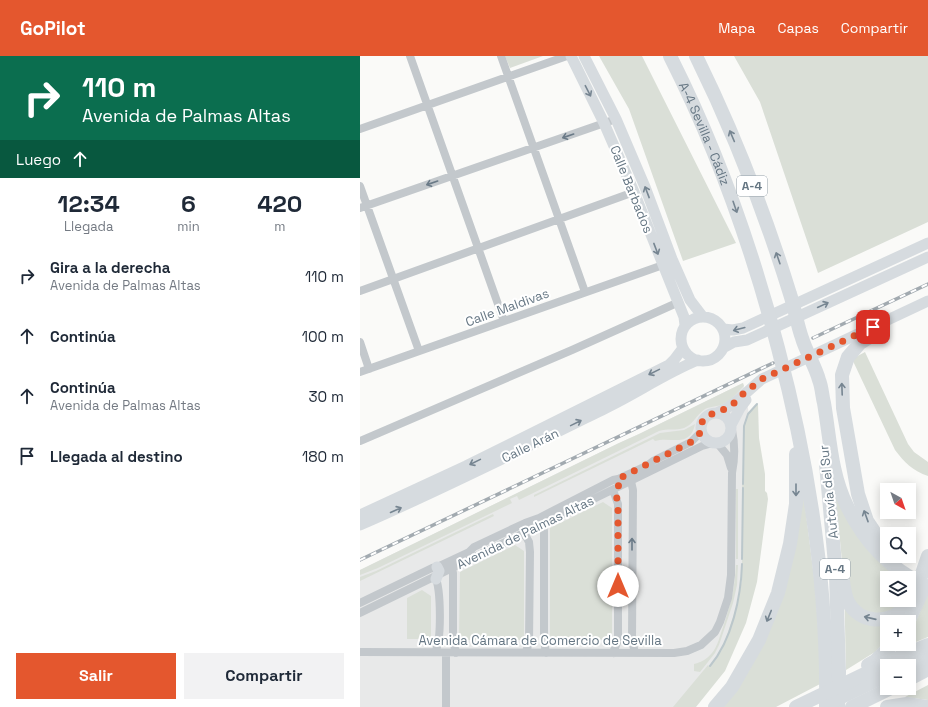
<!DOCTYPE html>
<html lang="es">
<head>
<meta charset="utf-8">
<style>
	:root { --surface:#fff; --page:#f2f2f3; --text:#1f2937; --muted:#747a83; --accent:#e4572e }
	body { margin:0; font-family:"Space Grotesk",sans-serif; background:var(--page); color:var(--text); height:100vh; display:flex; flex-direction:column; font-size:15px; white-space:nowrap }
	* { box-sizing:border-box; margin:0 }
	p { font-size:13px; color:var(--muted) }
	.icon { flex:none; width:22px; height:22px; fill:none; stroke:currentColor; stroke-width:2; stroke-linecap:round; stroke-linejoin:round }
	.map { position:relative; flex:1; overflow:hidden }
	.sheet { display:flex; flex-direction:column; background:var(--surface); width:360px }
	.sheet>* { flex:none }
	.top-card { background:#0b6e4f; color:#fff; overflow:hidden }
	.needle { width:26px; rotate:140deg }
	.fabs { position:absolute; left:520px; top:427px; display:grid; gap:8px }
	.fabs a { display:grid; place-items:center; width:36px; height:36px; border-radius:0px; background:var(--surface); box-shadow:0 2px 10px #0003; font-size:20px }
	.pin { position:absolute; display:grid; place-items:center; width:34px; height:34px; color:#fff; margin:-17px; border-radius:8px; box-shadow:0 2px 6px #0006 }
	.me { position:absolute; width:44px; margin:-22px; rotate:0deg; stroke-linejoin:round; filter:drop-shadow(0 0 3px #0008) }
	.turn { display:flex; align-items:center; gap:14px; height:84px; padding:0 16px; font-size:18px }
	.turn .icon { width:52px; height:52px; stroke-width:2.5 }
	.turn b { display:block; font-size:28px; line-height:34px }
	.then { display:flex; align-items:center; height:38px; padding:0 16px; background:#0003; gap:8px; font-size:15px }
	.eta { display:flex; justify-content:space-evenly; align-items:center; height:68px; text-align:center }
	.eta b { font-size:24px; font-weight:700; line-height:28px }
	.action { display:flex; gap:8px; margin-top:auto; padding:8px 16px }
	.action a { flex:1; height:46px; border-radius:0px; background:var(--accent); color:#fff; font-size:16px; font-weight:700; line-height:46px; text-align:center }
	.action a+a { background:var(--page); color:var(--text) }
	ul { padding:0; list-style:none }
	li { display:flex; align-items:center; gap:12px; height:60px; padding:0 16px }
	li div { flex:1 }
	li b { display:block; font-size:15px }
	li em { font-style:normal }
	header { display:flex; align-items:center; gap:24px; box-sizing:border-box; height:56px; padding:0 20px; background:var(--accent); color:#fff }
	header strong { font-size:19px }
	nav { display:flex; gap:22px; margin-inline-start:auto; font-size:14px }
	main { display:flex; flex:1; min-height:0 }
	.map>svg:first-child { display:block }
	.built { fill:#e8e9e9 }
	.green { fill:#dadfd7 }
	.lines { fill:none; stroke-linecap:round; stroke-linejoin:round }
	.stream { stroke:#bbc7cb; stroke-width:2 }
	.street { stroke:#c3c8cc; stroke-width:8 }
	.secondary { stroke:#d6dbdf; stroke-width:11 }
	.highway { stroke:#d6dbdf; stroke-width:14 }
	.rail-casing { stroke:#a2aab0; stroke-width:3.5 }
	.rail { stroke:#fff; stroke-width:2; stroke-dasharray:6; stroke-linecap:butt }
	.oneway { stroke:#768591 }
	.oneway2 { stroke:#6a7a87 }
	.route { stroke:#e4572e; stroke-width:7; stroke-dasharray:0 12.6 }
	.labels { text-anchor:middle; stroke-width:4; stroke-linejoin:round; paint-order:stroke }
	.shield { fill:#fff; stroke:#939fa8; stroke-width:1 }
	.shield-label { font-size:12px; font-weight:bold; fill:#657683 }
	.street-label { font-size:13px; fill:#657683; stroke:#fff }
</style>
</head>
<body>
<header>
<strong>GoPilot</strong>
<nav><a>Mapa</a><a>Capas</a><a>Compartir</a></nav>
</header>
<main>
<section class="sheet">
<div class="top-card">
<div class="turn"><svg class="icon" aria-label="right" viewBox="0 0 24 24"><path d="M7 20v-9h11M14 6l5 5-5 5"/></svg><div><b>110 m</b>Avenida de Palmas Altas</div></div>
<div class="then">Luego<svg class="icon" aria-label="ahead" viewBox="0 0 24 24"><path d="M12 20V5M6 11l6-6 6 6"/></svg></div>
</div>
<div class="eta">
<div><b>12:34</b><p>Llegada</p></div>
<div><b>6</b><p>min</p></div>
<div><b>420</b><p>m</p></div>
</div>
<ul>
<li><svg class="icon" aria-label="right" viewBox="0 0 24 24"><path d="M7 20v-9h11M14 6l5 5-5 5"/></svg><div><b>Gira a la derecha</b><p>Avenida de Palmas Altas</p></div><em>110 m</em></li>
<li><svg class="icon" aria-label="ahead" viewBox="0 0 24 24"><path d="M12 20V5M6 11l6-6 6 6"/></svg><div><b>Continúa</b></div><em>100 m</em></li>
<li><svg class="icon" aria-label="ahead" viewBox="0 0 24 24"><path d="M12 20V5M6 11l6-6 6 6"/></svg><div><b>Continúa</b><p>Avenida de Palmas Altas</p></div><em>30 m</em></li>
<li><svg class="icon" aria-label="arrive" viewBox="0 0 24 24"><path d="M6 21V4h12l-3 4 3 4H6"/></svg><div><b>Llegada al destino</b></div><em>180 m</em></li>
</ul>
<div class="action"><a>Salir</a><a>Compartir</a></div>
</section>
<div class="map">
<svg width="568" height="651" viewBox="0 0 568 651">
	<rect width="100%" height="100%" fill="#fafaf8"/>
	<path class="built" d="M 383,327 L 397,399 L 381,549 L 356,624 L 335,651 L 0,651 L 0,514 L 259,387 L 279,378 Z"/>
	<path class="green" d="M 145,0 L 183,0 L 150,12 Z
		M 239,0 L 282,0 L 376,187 L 323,205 L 269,53 Z
		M 374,0 L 568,0 L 568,166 L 458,217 L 400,46 Z
		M 505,296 L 548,388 L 554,396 L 568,406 L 568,420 C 553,415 544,406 535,394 L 492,303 Z
		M 383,327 L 384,330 C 378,336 372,344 363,348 C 357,351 351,350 345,353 C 336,359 334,368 324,372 C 316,375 307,372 299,375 L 159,444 L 157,440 L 150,443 L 152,447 L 18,512 L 0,519 L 0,514 L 259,387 L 279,378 Z
		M 398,348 L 399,382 L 405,418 L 405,435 L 407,437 L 408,443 L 397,526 L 386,567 L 365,615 L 336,651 L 313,651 L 348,609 L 350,611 L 362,594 L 377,549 L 382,524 L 382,503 L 383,503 L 383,432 L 382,432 C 382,425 384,418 384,410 C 385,390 377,361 398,348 Z
		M 335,368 C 330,393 310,380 295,385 L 293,383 L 174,441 L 174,439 L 300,377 L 324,374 Z
		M 376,433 L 378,433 L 378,503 L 376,503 Z
		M 443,434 L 455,529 L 462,627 L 416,651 L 361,651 L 390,613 Z
		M 475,434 L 542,522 L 527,522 L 527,544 L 549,544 L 545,555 L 539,566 L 527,566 L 527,583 L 515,596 L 486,614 L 484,525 Z
		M 243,446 L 252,452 L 252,584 L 190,583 L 190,472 Z
		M 133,458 L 134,460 L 0,525 L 0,521 L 16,515 Z
		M 155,489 L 164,495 L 164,584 L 99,584 L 100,516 Z
		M 376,509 L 378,509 L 377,529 L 373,547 L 359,589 L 355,597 L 340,616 L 334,615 L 334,608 C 342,606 347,603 352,597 C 357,591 359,583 361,577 C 369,554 375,533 376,509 Z
		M 62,534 L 71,540 L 71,583 L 47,583 L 47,542 Z
		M 568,537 L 568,581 L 539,593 L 542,588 L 549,588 L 549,578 L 553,572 Z
		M 568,629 L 568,644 L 545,641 Z"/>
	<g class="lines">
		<path class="stream" d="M 383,428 L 384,370 L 388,358 L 397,348
			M 382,503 L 383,432
			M 350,610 C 372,584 381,541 382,508"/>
		<path class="street" d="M 50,0 L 144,265
			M 141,0 L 225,236
			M 0,73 L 207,0
			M 0,130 L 59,295
			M 0,152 L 256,63
			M 0,235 L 274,136
			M 0,286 L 9,313
			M 0,316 L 303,209
			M 0,385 L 212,294 L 319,246
			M 358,388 L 367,399 L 371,412
			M 271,425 L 273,434 L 272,584 L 275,597
			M 183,468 L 184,475 L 184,584 L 186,597
			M 164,477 L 169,486 L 170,496 L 169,586 L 166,596
			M 92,512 L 93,517 L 93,584 L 96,597
			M 75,520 C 81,533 82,584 75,596
			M 0,547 L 72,512 L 77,511 L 109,496 L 114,491 L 165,467 L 179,462 L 253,424 L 258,423 L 288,409 L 293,405 L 331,386 L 341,376
			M 0,557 L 342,390 L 353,387
			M 0,596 L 314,597 L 327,595 L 341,589 L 355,576 L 360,566 L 368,542 L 371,519 L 372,417 C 375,402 375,388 372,374
			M 253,597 L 258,584 L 258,448 L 253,434
			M 86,651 L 86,597"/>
		<path class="secondary" d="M 211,0 L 244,67 L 274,136 L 324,261 L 325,269
			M 224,0 L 256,63 L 285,131 L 312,203 L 330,244 L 343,261
			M321 283a22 22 0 1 1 44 0a22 22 0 1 1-44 0Z
			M 363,273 L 373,274 L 383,272 L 568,187
			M 363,292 L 374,286 L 387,284 L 568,201
			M341 372a15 15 0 1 1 30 0a15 15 0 1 1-30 0Z
			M 357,357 C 375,350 387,335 402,323 L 568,245
			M 371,369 L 380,352 L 386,344
			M 0,459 L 106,410 L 309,309 L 314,304 L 323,292
			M 0,469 C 83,433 165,392 246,352 C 277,337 306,317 338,304
			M 76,523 L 79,515 L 77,511"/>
		<g class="highway">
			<path id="s1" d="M 310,0 C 357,93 392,192 418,292 C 449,409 468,530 466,651"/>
			<path d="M 336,0 C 374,77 405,157 430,238 C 435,253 437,268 442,282 C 446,296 455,309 459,324 C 462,331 462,340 464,347 C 470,382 471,418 487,450 C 505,487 530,513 568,531"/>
			<path d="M 522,273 L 500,287 L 488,301 L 482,319 L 483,352 L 498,438 L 507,465 L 521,486 L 527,492"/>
			<path d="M 466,408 L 476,519 L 479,616 L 478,651"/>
			<path d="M 483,525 C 484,532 485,540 488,546 C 500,568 529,569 545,551 C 557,537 562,517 568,500"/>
			<path d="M 548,566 L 561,538"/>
			<path d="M 508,609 L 515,605 L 533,588"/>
			<path d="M 545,610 L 568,599"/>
			<path d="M 549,623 L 568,613"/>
			<path d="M 471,646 L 527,619"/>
			<path d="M 355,651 L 372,631 L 399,584 L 418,537 L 430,488 L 436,448 L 436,398"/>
			<path d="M 436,651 L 542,600 L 568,589"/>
			<path d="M 492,651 L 531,632"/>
			<path d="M 527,651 L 547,648 L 568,651"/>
		</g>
		<g class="rail-casing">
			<path id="rail" d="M 453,282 L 568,228
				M 0,504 L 413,307"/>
		</g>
		<use href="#rail" class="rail"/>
	</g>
	<defs><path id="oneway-shaft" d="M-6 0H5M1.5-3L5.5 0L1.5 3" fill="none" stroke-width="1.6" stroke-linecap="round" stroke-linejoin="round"/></defs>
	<g class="oneway">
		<use href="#oneway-shaft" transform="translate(228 35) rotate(63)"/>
		<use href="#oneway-shaft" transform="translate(372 80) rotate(-113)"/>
		<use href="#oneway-shaft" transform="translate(287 136) rotate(-111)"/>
		<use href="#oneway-shaft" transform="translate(375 151) rotate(71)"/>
		<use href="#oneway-shaft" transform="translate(296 193) rotate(69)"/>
		<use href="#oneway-shaft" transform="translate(418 202) rotate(-109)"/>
		<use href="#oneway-shaft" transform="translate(463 249) rotate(-25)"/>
		<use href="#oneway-shaft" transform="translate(379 273) rotate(165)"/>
		<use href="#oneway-shaft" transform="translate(294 316) rotate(154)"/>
		<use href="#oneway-shaft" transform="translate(482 333) rotate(-92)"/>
		<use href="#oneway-shaft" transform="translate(216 367) rotate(-26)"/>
		<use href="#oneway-shaft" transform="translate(115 406) rotate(154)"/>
		<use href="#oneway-shaft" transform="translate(436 434) rotate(90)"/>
		<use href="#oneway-shaft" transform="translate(36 454) rotate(-24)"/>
		<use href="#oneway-shaft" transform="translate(506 460) rotate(-110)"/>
		<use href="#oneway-shaft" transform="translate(409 560) rotate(112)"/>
		<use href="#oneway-shaft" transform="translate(510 562) rotate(-167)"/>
	</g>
	<g class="oneway2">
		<use href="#oneway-shaft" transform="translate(208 80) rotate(161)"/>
		<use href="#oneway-shaft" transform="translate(72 127) rotate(161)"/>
		<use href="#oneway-shaft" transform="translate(272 488) rotate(-90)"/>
	</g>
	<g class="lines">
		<path class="route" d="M 258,530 L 258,448 L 256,438 L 259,428 L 258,423 L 331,386 L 341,376 L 342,366 L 347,360 L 370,351 L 383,338 L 402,323 L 513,271"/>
	</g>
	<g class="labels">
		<g class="shield">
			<rect x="377" y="120" width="30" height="20" rx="3"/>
			<rect x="460" y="503" width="30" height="20" rx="3"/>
		</g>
		<g class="shield-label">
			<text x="392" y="134">A-4</text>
			<text x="475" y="517">A-4</text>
		</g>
		<g class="street-label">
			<text dy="5" stroke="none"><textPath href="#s1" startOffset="85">A-4 Sevilla - Cádiz</textPath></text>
			<text transform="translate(272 133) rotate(68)" y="5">Calle Barbados</text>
			<text transform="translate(147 251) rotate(-20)" y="5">Calle Maldivas</text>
			<text transform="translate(170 389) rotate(-26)" y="5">Calle Arán</text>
			<text transform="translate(468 436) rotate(-96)" y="5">Autovía del Sur</text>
			<text transform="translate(165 476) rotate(-26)" y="5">Avenida de Palmas Altas</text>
			<text x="180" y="589">Avenida Cámara de Comercio de Sevilla</text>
		</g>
	</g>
</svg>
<div class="fabs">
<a><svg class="needle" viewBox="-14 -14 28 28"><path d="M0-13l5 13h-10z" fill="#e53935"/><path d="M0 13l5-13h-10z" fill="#747a83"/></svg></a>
<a><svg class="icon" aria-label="search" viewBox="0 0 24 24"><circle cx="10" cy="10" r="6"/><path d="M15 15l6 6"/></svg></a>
<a><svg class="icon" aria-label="layers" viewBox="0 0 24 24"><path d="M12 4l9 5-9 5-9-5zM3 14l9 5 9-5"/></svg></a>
<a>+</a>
<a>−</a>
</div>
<div class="pin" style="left:513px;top:271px;background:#d93025"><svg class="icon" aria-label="arrive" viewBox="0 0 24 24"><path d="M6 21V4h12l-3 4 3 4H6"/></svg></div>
<svg class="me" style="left:258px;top:530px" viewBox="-20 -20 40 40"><circle r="19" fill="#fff"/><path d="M0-13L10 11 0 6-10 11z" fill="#e4572e"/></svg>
</div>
</main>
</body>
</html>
